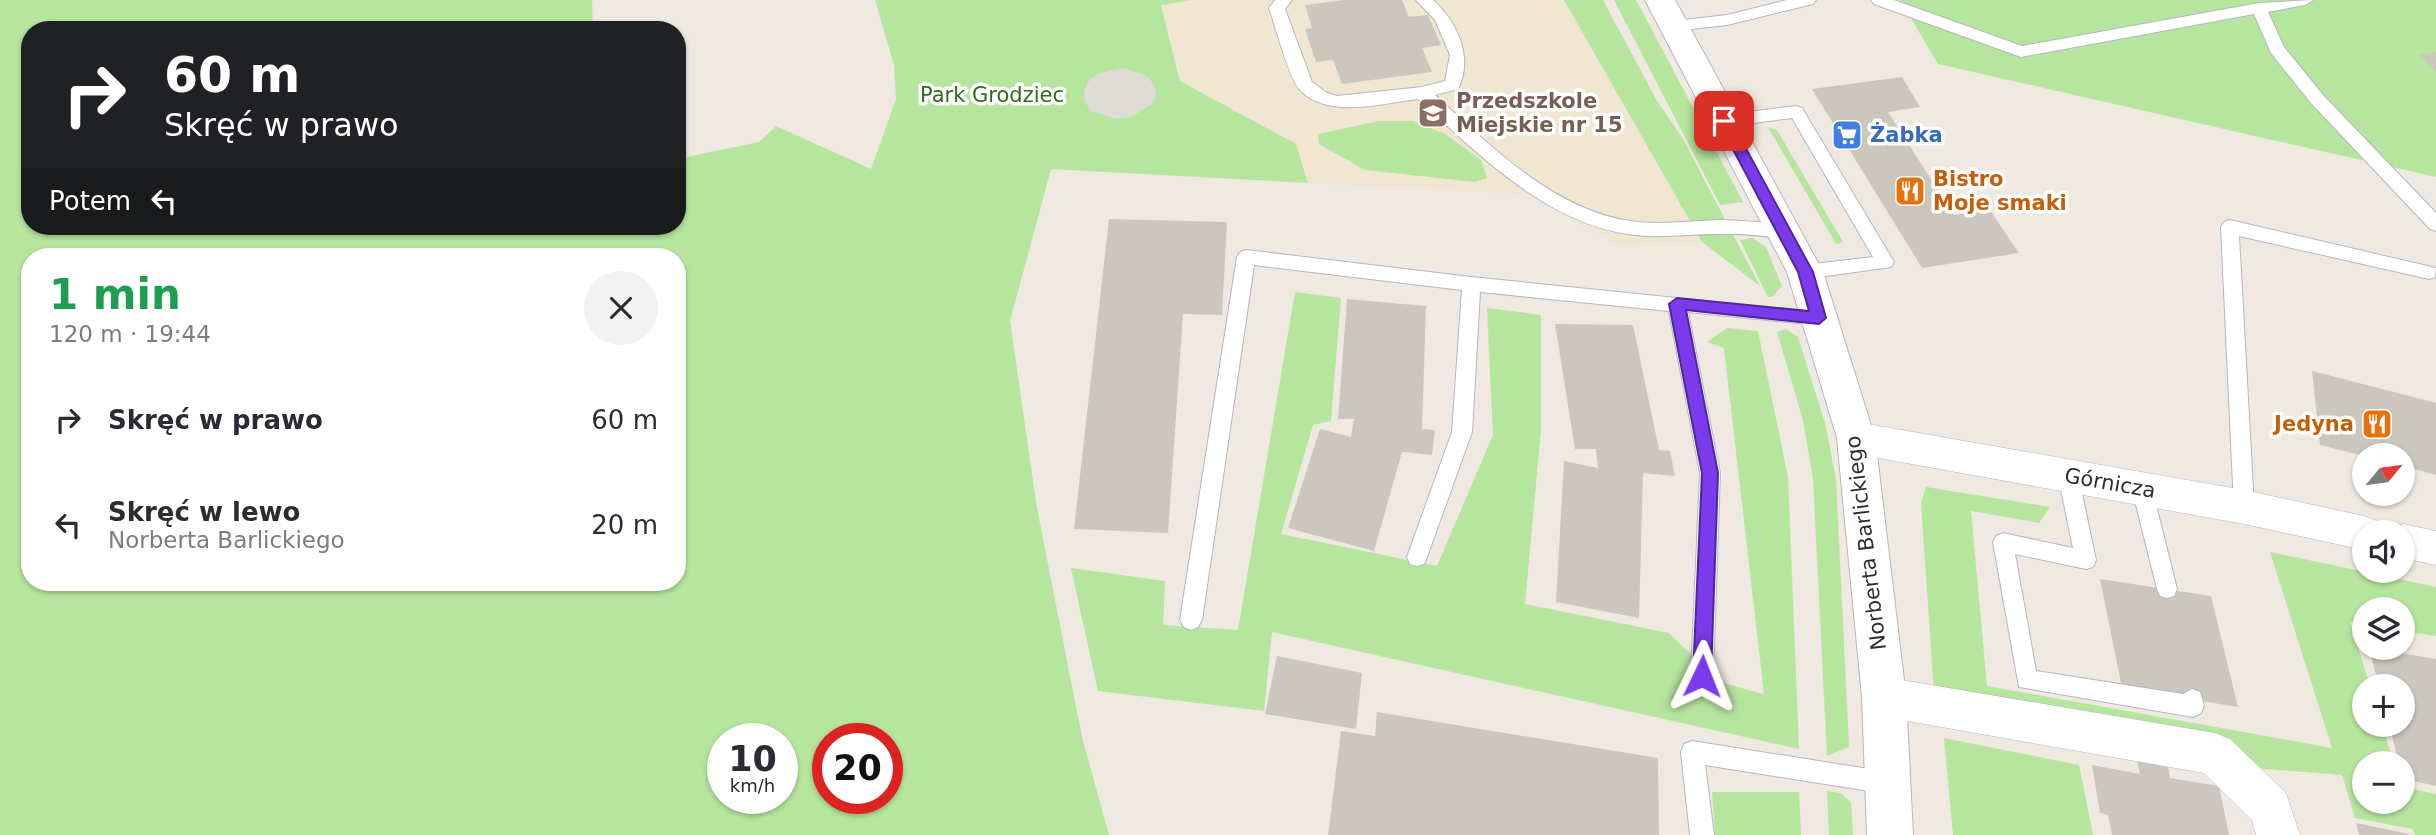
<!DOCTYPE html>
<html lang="pl">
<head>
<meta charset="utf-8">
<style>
	:root { --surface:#fff; --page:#f2f2f3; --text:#2b2b33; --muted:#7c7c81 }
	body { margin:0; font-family:"DejaVu Sans",sans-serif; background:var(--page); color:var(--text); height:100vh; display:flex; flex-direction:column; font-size:26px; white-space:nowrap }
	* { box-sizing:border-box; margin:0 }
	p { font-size:23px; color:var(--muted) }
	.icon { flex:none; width:38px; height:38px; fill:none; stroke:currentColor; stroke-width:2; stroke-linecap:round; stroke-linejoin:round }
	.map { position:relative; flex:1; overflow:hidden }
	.sheet { position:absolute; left:21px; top:248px; width:665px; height:343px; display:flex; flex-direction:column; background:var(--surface); border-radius:28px; box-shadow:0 2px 5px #0004 }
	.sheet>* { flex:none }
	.guide { position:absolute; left:21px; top:21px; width:665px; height:214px; border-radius:28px; box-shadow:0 2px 5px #0004; background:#202124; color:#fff; overflow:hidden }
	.needle { width:46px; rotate:61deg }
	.buttons { position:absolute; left:2352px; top:443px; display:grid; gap:14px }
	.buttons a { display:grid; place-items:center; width:63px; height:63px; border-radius:50%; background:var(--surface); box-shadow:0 2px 5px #0004; font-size:35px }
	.speed { position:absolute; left:707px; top:723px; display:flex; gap:14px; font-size:35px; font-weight:700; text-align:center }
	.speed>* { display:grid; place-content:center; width:91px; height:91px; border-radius:50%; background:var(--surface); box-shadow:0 2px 5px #0004; line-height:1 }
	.speed small { font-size:18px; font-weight:400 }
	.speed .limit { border:10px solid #d22; background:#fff; color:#111 }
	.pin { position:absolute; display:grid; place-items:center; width:60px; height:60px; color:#fff; margin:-30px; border-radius:14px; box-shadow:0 4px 10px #0006 }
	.me { position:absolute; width:77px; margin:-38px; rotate:2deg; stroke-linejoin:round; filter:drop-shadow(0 0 5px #0008) }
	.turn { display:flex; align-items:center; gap:24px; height:147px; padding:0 28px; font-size:32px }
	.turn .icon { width:91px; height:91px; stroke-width:2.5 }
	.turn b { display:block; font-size:49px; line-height:60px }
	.then { display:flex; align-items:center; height:66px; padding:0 28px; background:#0003; gap:14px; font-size:26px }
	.round { display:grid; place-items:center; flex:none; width:74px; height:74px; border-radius:37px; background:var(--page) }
	.overview { display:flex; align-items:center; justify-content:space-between; height:119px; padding:0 28px }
	h1 { font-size:42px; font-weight:800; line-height:52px; color:#1e9e55 }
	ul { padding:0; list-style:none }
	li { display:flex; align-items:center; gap:21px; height:105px; padding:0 28px }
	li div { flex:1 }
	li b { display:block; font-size:26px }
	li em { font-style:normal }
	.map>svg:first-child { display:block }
	.education { fill:#f0e6d1 }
	.green { fill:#b6e59e; fill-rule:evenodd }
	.plaza { fill:#dfdcd8 }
	.building { fill:#cbc7bf }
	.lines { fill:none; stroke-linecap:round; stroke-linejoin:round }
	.lane-casing { stroke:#b4b7c1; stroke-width:2 }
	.street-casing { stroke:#b4b7c1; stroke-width:1 }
	.secondary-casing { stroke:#b4b7c1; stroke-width:2 }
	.lane { fill:#fff; fill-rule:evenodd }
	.street { fill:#fff; fill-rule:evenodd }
	.secondary { fill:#fff; fill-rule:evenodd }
	.route { fill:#7c3aed; stroke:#51269a; stroke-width:2 }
	.labels { text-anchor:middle; stroke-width:7; stroke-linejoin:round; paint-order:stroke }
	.park-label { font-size:21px; fill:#2c6e1b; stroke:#fff }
	.education-label { font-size:21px; font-weight:bold; fill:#785e54; stroke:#fff; text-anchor:start }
	.shop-label { font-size:21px; font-weight:bold; fill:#366cbe; stroke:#fff; text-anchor:start }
	.food-label { font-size:21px; font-weight:bold; fill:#c56008; stroke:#fff; text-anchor:start }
	.street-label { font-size:21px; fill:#2e2e2e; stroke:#fff }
</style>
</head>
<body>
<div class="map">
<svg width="2436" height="835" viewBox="0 0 2436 835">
	<rect width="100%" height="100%" fill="#efe9e1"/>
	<path class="education" d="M 1193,0 L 1564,0 L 1702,242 L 1620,246 L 1528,194 L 1308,183 L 1296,144 L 1180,81 L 1161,5 Z"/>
	<path class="green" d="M 0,0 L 592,0 L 593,30 L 30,30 L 30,226 L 677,226 L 677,159 L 759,142 L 776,126 L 871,169 L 896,99 L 894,65 L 875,0 L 1193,0 L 1161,5 L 1180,81 L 1296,144 L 1308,183 L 1051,169 L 1010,321 L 1037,508 L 1082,737 L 1109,835 L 0,835 ZM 30,257 L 677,257 L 677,583 L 30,583 ZM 723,738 L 782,738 L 782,798 L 723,798 ZM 828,738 L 887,738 L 887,798 L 828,798 Z
		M 1564,0 L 1603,0 L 1656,99 L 1683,139 L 1760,286 L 1702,242 Z
		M 1614,0 L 1636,0 L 1743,202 L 1720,205 Z
		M 1900,0 L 2436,0 L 2436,177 L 1938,64 Z
		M 1379,121 L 1413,121 L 1445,134 L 1481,160 L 1487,178 L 1475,182 L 1365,170 L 1319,144 L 1318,134 Z
		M 1768,127 L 1777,130 L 1843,242 L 1836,244 Z
		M 1752,238 L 1766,247 L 1782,286 L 1772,297 L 1768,297 L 1740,240 Z
		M 1295,292 L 1341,298 L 1331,421 L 1313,425 L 1281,534 L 1437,566 L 1493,435 L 1487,308 L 1541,315 L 1541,430 L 1525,604 L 1669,633 L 1719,682 L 1764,694 L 1724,348 L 1707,342 L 1727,328 L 1758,331 L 1788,477 L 1799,749 L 1272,632 L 1264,711 L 1098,691 L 1071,568 L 1165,581 L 1163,625 L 1238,630 Z
		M 1786,329 L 1798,337 L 1825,423 L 1836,479 L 1849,747 L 1827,756 L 1813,479 L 1803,420 L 1777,332 Z
		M 1926,487 L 2050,507 L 2039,523 L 1971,511 L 1987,686 L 2332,748 L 2270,552 L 2436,587 L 2436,636 L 2403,631 L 2403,609 L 2364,609 L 2364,624 L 2350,622 L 2370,686 L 2364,686 L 2364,724 L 2382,725 L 2394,763 L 2364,763 L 2364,802 L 2403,802 L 2403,787 L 2436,794 L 2436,835 L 2415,835 L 2412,829 L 2355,818 L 2342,775 L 2254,768 L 1934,693 L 1921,503 Z
		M 1944,738 L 2079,765 L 2093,835 L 1953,835 Z
		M 1827,791 L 1841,793 L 1851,803 L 1853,835 L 1829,835 Z
		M 1712,792 L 1799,792 L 1801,835 L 1715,835 Z"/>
	<path class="plaza" d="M 1123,68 L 1147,76 L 1154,85 L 1156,95 L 1152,104 L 1131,117 L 1116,119 L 1091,111 L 1085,102 L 1084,92 L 1088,82 L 1097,74 Z"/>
	<path class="building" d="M 1346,0 L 1402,0 L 1409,17 L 1428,15 L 1441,45 L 1422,48 L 1432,72 L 1342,84 L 1333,60 L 1316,62 L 1305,29 L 1312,28 L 1305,5 Z
		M 2436,52 L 2436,72 L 2419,55 Z
		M 1902,77 L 1920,107 L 1888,112 L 1954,215 L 1989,209 L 2019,253 L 1922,268 L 1812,89 Z
		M 1109,219 L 1227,222 L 1222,315 L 1183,314 L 1168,533 L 1074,529 Z
		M 1347,299 L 1426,306 L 1422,429 L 1435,430 L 1432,455 L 1402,452 L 1374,551 L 1288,528 L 1320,429 L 1351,437 L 1354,419 L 1338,419 Z
		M 1555,324 L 1633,325 L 1659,450 L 1670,451 L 1675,476 L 1643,473 L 1639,618 L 1556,602 L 1564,461 L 1598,468 L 1596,449 L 1575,449 Z
		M 2312,371 L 2436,403 L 2436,475 L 2403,466 L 2403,455 L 2364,456 L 2320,445 Z
		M 2100,579 L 2211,596 L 2238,707 L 2122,688 Z
		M 2369,648 L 2436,659 L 2436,786 L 2404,779 L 2403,763 L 2399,763 L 2389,724 L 2403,724 L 2403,686 L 2379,686 Z
		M 1277,656 L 1362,673 L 1356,729 L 1265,714 Z
		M 1377,712 L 1658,758 L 1659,835 L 1328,835 L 1341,731 L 1375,736 Z
		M 2136,756 L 2167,761 L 2170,778 L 2219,786 L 2229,835 L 2112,835 L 2108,815 L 2100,813 L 2092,765 L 2140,774 Z
		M 2356,823 L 2409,834 L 2409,835 L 2359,835 Z"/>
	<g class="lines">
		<g class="lane-casing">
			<path id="lane" d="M 1275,0 L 1292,0 L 1285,9 L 1312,82 L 1327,93 L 1337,96 L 1422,87 L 1445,81 L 1450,55 L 1435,20 L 1416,0 L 1433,0 C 1457,22 1474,57 1458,89 L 1435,95 C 1488,144 1550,206 1624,220 C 1655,226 1688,221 1719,220 C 1741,220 1762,223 1783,224 L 1789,226 L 1792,231 L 1789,236 L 1783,238 C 1762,236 1740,233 1719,234 C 1688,234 1658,239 1628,234 C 1545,222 1477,153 1418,99 C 1383,103 1327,120 1299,89 C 1289,78 1275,25 1269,8 Z
				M 1787,0 L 1816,0 L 1813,4 L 1727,25 L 1674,31 L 1666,26 L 1674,21 L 1727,15 Z
				M 1871,0 L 1894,0 L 2022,46 L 2259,3 L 2313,0 L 2305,5 L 2268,12 L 2284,47 L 2323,95 L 2436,213 L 2436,231 L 2430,229 L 2311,103 L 2271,53 L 2254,14 L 2021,57 L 1874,4 Z
				M 1796,106 L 1802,108 L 1891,257 L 1894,262 L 1891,267 L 1805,279 L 1799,277 L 1796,272 L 1799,267 L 1805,265 L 1873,257 L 1792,118 L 1724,127 L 1716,121 L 1724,115 Z
				M 2230,220 L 2436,268 L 2435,277 L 2429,279 L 2239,236 L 2254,507 L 2251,513 L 2244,516 L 2237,513 L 2234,507 L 2221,227 L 2224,222 Z
				M 1246,250 L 1471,277 L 1825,313 L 1828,318 L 1825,323 L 1819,325 L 1688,312 L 1720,473 L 1713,676 L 1710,683 L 1702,686 L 1694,683 L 1691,676 L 1700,473 L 1669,311 L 1480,292 L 1472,432 L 1427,557 L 1424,564 L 1417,566 L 1410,564 L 1407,557 L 1452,432 L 1462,290 L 1254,265 L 1202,620 L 1198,627 L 1191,630 L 1184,627 L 1180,620 L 1237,257 L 1240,252 Z
				M 2068,466 L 2075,469 L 2078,475 L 2096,560 L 2093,567 L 2086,569 L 2015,554 L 2036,671 L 2183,694 L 2192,689 L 2200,692 L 2204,706 L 2201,713 L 2193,717 L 2019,687 L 1993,542 L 1996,536 L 2003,533 L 2073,548 L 2058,475 L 2061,469 Z
				M 2142,480 L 2149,483 L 2152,489 L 2177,589 L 2174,596 L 2167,598 L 2160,596 L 2157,589 L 2132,489 L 2135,483 Z
				M 1692,741 L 1888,772 L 1896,775 L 1899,783 L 1896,791 L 1888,794 L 1705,765 L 1714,835 L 1690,835 L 1681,752 L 1684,744 Z"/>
		</g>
		<g class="street-casing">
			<path id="street" d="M 1856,422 L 2244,490 L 2364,516 L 2378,521 L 2383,532 L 2364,532 L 2364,550 L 2244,524 L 1856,454 L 1843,449 L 1837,438 L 1843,427 Z
				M 2403,524 L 2436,531 L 2436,565 L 2403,558 L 2403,532 L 2388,532 L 2389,529 Z
				M 1884,677 L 2215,733 L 2230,739 L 2286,793 L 2300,835 L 2256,835 L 2252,820 L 2204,773 L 1884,717 L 1869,711 L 1863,697 L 1869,683 Z"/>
		</g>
		<g class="secondary-casing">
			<path id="secondary" d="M 1645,0 L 1675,0 L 1823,272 L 1875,438 L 1906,697 L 1913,835 L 1867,835 L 1862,697 L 1837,438 L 1787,272 Z"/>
		</g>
		<use href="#lane" class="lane"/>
		<use href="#street" class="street"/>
		<use href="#secondary" class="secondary"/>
	</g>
	<path class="route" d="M 1724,116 L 1731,121 L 1813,272 L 1826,318 L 1819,324 L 1686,310 L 1718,473 L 1711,676 L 1709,682 L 1702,684 L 1696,682 L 1693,676 L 1702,473 L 1669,304 L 1677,298 L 1809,311 L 1798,272 L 1718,121 Z"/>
	<defs>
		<g id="school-square" transform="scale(1.575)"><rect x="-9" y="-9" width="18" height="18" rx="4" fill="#8d6e63" stroke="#fff"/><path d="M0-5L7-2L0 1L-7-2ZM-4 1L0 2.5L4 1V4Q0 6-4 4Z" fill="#fff"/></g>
		<g id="supermarket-square" transform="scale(1.575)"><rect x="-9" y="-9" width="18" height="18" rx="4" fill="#3f7fe0" stroke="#fff"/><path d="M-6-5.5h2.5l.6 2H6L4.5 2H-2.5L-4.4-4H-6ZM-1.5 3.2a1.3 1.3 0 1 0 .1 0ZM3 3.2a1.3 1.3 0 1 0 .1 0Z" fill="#fff"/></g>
		<g id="restaurant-square" transform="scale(1.575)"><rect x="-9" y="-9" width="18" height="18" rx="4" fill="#e8710a" stroke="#fff"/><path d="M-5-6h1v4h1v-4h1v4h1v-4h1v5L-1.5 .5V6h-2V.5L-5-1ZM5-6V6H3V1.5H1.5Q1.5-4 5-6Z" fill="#fff"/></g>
	</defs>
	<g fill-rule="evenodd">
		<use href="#school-square" x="1433" y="113"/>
		<use href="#supermarket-square" x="1847" y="135"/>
		<use href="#restaurant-square" x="1910" y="191"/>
		<use href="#restaurant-square" x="2377" y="424"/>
	</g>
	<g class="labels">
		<g class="park-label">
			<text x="992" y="102">Park Grodziec</text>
		</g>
		<g class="education-label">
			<text x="1456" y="108">Przedszkole<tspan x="1456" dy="24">Miejskie nr 15</tspan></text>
		</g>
		<g class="shop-label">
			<text x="1870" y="142">Żabka</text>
		</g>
		<g class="food-label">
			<text x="1933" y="186">Bistro<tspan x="1933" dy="24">Moje smaki</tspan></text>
			<text x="2354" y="431" text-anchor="end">Jedyna</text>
		</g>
		<g class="street-label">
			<text transform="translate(2110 483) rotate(10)" y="7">Górnicza</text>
			<text transform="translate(1866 543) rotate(-97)" y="7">Norberta Barlickiego</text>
		</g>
	</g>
</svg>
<div class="buttons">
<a><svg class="needle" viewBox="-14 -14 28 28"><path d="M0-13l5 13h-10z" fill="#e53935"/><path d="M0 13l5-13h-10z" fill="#7c7c81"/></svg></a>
<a><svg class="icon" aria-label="sound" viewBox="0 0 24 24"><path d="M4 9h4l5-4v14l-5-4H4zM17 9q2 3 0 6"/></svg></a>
<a><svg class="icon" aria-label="layers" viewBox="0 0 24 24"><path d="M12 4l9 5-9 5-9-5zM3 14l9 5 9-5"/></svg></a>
<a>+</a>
<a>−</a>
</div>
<div class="speed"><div>10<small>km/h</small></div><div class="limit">20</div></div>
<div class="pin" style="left:1724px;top:121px;background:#d93025"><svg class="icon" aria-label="arrive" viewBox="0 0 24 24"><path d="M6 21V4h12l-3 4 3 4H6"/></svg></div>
<svg class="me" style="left:1702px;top:676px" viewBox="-20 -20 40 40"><path d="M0-17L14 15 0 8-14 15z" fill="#7c3aed" stroke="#fff" stroke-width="4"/></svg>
<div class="guide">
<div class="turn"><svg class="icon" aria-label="right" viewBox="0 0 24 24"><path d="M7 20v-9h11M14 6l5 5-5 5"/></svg><div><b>60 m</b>Skręć w prawo</div></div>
<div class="then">Potem<svg class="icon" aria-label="left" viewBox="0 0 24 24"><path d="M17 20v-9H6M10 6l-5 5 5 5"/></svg></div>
</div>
<section class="sheet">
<div class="overview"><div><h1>1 min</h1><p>120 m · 19:44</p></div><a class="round"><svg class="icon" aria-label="close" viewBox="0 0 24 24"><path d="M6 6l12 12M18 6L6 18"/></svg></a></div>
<ul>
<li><svg class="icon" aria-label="right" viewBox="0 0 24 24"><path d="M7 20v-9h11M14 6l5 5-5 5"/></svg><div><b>Skręć w prawo</b></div><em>60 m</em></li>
<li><svg class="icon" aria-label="left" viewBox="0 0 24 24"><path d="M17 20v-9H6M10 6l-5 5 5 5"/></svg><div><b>Skręć w lewo</b><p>Norberta Barlickiego</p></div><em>20 m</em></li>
</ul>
</section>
</div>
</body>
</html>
